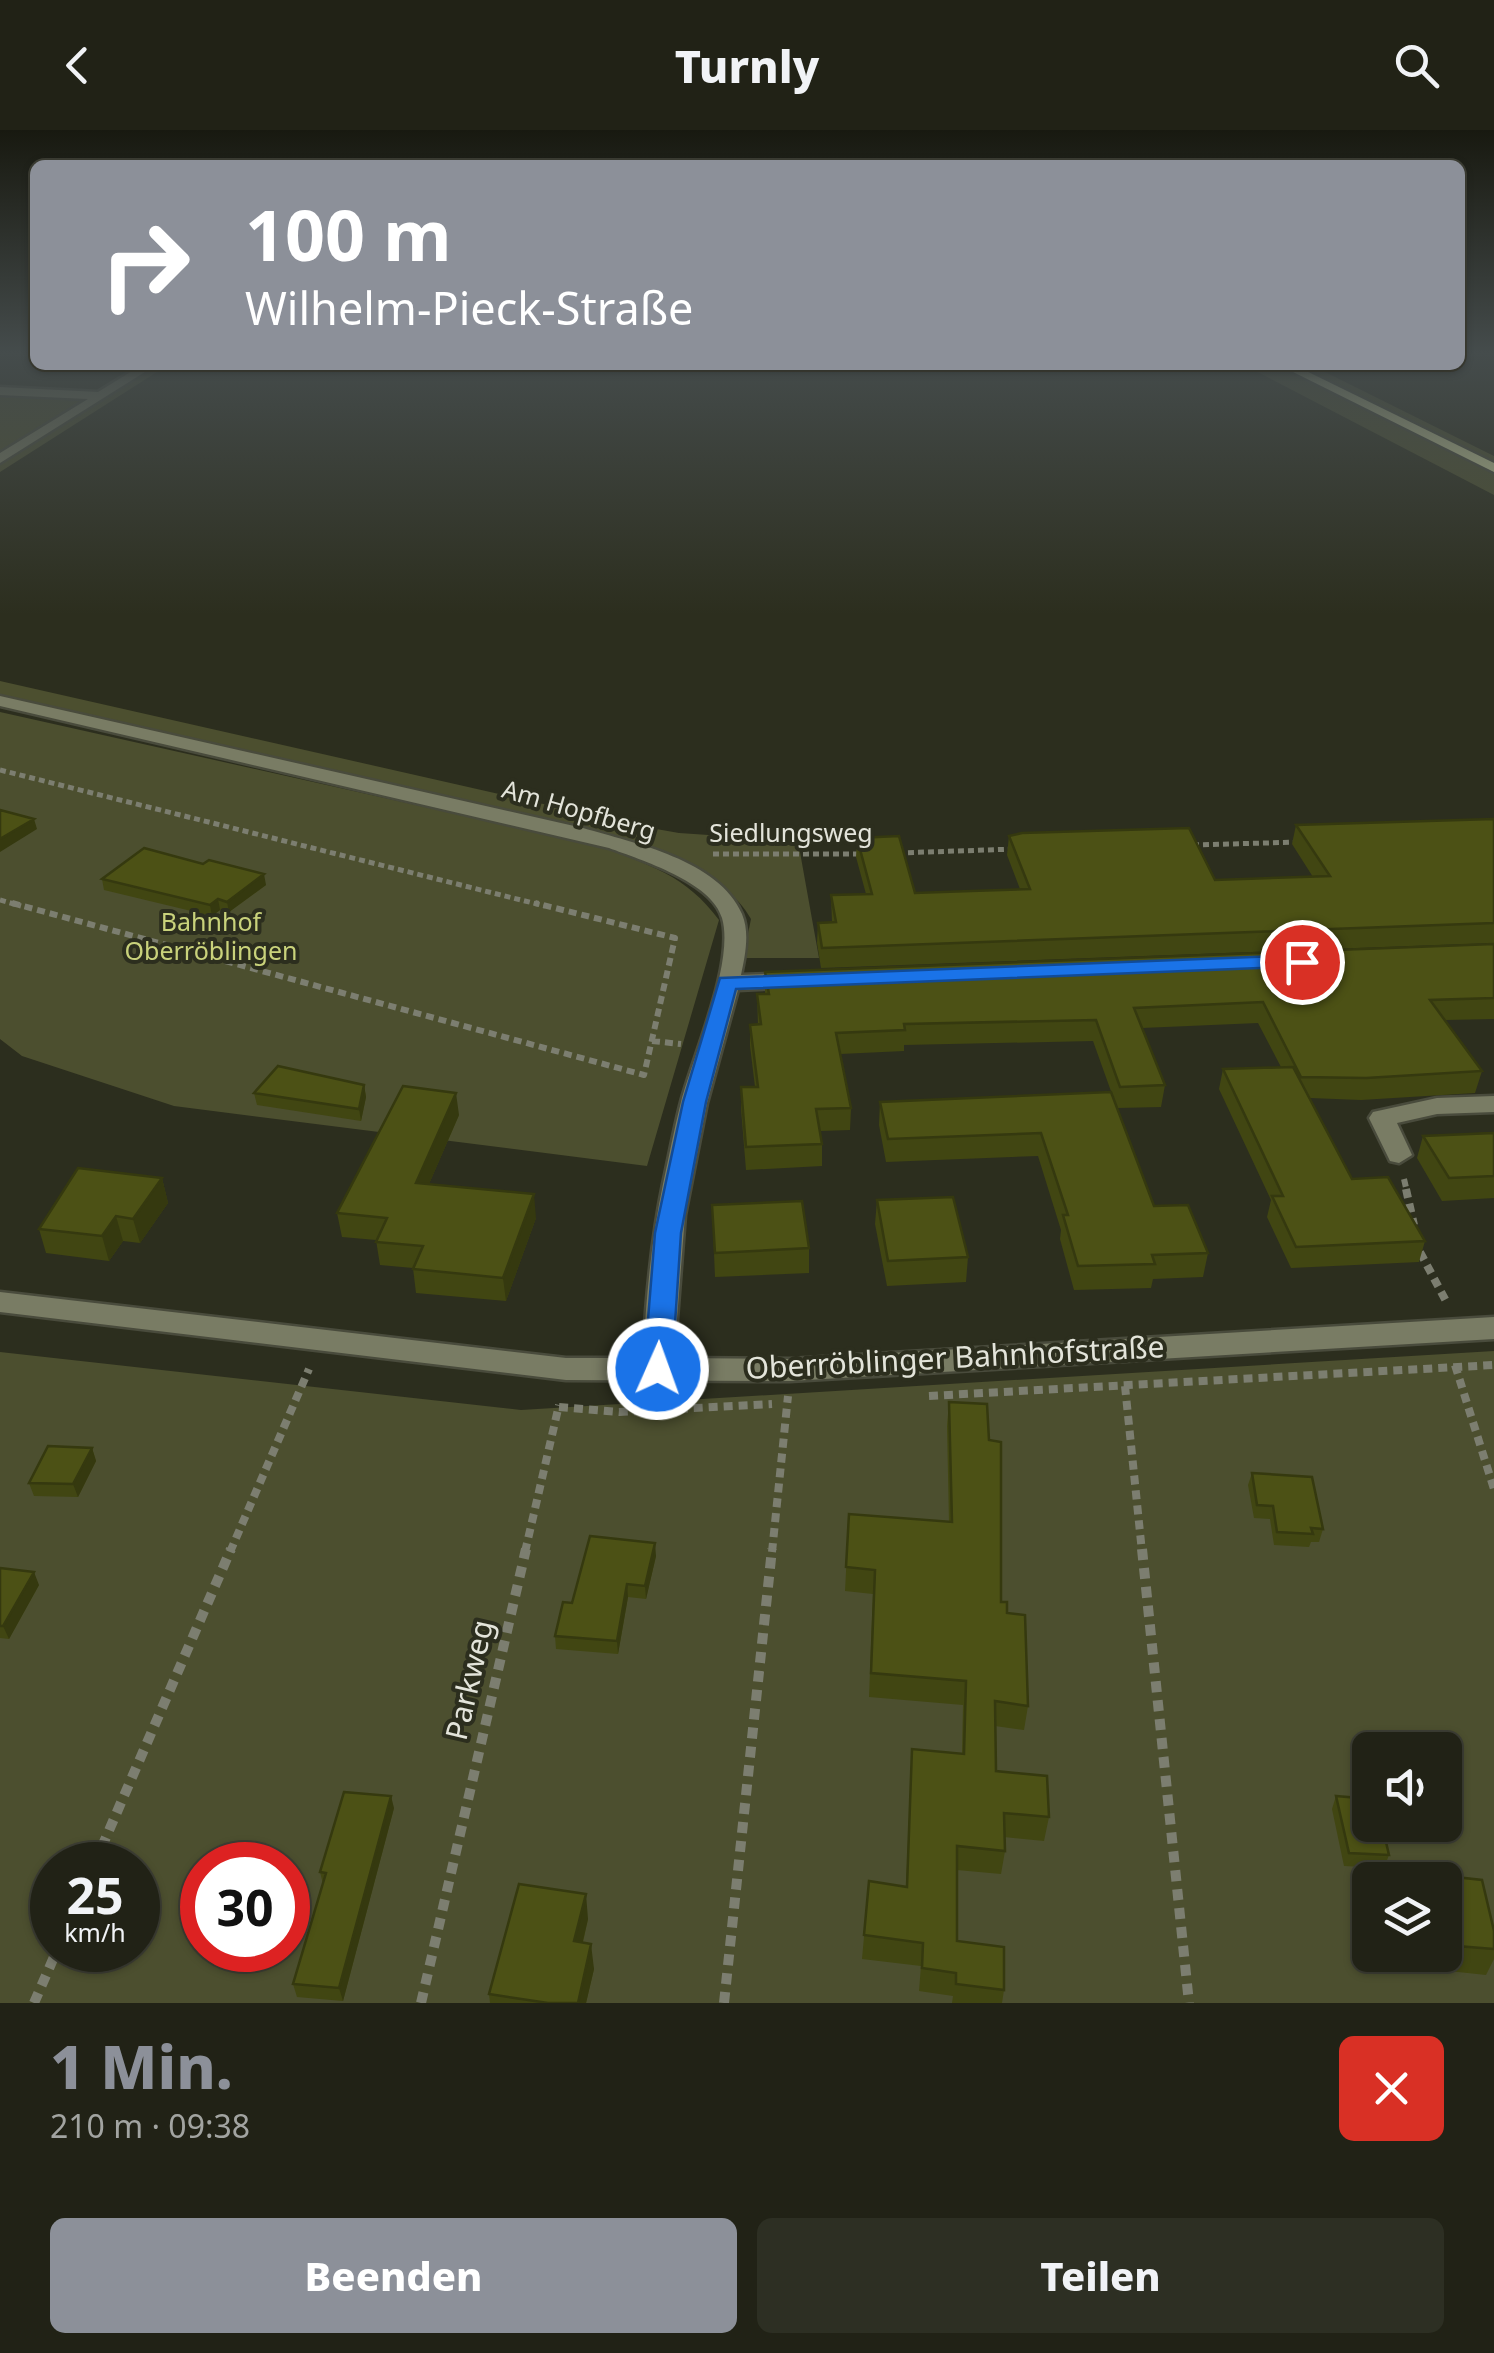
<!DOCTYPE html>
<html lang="de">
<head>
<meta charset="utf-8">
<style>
	:root { --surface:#212216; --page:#2d2f23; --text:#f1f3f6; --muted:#a2a4a1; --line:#3e3f35; --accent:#8c9099 }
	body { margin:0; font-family:"Noto Sans",sans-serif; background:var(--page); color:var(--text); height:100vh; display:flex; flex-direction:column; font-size:38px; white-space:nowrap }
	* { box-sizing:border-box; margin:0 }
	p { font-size:32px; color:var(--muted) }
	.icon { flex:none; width:55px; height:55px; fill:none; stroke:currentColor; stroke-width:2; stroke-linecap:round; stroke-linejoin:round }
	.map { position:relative; height:1873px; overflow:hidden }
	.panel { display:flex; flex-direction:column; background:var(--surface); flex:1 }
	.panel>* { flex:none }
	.guide { position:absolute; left:30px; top:30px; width:1435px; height:210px; border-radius:15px; box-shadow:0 2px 8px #0004,0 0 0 2px var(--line); background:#8c9099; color:#fff; overflow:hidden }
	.buttons { position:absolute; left:1352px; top:1602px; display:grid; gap:20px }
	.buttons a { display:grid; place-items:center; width:110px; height:110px; border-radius:15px; background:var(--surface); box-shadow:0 2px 8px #0004,0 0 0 2px var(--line); font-size:50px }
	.speed { position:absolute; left:30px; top:1712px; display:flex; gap:20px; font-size:50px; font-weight:700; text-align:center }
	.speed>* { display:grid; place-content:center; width:130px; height:130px; border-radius:50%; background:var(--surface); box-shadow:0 2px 8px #0004,0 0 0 2px var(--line); line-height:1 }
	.speed small { font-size:25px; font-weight:400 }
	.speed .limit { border:15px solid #d22; background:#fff; color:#111 }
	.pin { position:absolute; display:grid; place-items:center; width:85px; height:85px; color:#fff; margin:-42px; border:5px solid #fff; border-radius:50%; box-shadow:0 2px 10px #0007 }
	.me { position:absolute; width:110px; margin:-55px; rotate:2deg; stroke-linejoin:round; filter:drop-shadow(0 0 8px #0008) }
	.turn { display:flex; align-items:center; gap:35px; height:210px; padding:0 50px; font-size:45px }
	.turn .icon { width:130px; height:130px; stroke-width:2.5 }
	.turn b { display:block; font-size:70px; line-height:85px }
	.round { display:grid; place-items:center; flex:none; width:105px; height:105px; border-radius:15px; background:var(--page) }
	.headline { display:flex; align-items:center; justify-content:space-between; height:170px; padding:0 50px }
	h1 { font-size:60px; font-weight:800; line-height:75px; color:var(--accent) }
	.primary-button { display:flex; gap:20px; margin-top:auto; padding:20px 50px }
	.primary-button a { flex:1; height:115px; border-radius:15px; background:var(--accent); color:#fff; font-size:40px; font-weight:800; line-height:115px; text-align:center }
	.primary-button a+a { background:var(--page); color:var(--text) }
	header { display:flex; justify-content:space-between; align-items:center; height:130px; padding:0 50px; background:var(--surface); font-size:45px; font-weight:800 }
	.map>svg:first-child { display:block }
	.green { fill:#4c4f2f; fill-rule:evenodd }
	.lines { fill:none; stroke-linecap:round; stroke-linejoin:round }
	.minor-casing { stroke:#494b3c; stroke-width:5 }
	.major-casing { stroke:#494b3c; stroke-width:5 }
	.path-far3 { stroke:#7c7e70; stroke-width:5; stroke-dasharray:6 4; stroke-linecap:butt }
	.path-far2 { stroke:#7c7e70; stroke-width:6; stroke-dasharray:8 5; stroke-linecap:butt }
	.path-far1 { stroke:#7c7e70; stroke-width:8; stroke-dasharray:9 6; stroke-linecap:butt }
	.path { stroke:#7c7e70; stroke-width:10; stroke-dasharray:11 8; stroke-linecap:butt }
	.minor { fill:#797c64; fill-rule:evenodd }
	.major { fill:#c6cc99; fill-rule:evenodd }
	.wall { fill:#414612 }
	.shaded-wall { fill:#35390f }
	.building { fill:#4c5115; stroke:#35390f; stroke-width:2.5 }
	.route { fill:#1a73e8; stroke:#114b97; stroke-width:2.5 }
	.labels { text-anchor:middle; stroke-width:8; stroke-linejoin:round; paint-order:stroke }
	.street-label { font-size:25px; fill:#e3e4da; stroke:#2c2e1e }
	.park-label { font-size:25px; fill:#c9d27b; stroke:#2c2e1e }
	.near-street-label { font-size:30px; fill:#e3e4da; stroke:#2c2e1e }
</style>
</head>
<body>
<header><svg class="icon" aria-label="back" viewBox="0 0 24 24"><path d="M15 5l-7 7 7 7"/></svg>Turnly<svg class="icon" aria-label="search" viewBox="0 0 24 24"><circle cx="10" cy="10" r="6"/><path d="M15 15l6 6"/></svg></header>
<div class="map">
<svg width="1494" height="1873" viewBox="0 0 1494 1873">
	<rect width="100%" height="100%" fill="#2c2e1e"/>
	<path class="green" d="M 156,235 L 168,235 L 0,342 L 0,332 Z
		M 1244,235 L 1311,235 L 1494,326 L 1494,365 Z
		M 0,263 L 86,268 L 86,270 L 0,324 Z
		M 0,551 L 645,697 L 679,703 L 798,711 L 819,828 L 743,828 L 751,789 C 727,742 644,719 597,702 L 0,565 Z
		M 0,582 L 599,716 C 649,735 686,745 719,790 L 647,1036 L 174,976 L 22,926 L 0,909 Z
		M 1494,1221 L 1494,1873 L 0,1873 L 0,1222 L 521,1280 ZM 1370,1620 L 1445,1620 L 1445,1695 L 1370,1695 ZM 52,1735 L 138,1735 L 138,1820 L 52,1820 ZM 202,1735 L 288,1735 L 288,1820 L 202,1820 ZM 1370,1750 L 1445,1750 L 1445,1825 L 1370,1825 Z"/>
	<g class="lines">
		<g class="minor-casing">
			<path id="minor" d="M 142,235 L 156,235 L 0,333 L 0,323 L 88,269 L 0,265 L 0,257 L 98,262 Z
				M 0,566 L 583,698 C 634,713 719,730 742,784 C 750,803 745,826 741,845 L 799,843 L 811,850 L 799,857 L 738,860 L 707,973 L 685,1085 L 674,1228 L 790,1229 L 1494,1187 L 1494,1209 L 790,1251 L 566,1250 L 0,1182 L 0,1162 L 566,1228 L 643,1228 C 646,1169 651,1112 663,1054 C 669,1027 674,999 681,972 C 693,926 735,832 722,788 C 712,752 641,730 609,718 L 0,576 Z
				M 1494,966 L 1494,982 L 1437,984 L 1397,993 L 1412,1025 L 1399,1033 L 1390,1031 L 1369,988 L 1373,982 L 1437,968 Z"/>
		</g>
		<g class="major-casing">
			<path id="major" d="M 1279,235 L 1294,235 L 1494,333 L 1494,342 Z"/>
		</g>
		<path class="path-far3" d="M 0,640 L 545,776
			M 1193,715 L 1301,712
			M 898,723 L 1016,719
			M 713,724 L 861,724
			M 0,770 L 21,776"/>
		<path class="path-far2" d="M 12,773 L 644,945 L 675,808 L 535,773
			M 652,911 L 681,914
			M 1404,1049 L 1407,1062"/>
		<path class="path-far1" d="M 1406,1059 L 1414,1095
			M 1420,1122 L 1447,1173
			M 1455,1235 L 1494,1359
			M 1125,1256 L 1142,1422
			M 929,1266 L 1494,1235
			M 559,1277 L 619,1282 L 772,1274
			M 230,1422 L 309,1239
			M 525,1422 L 559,1275
			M 772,1422 L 788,1266"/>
		<path class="path" d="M 1142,1419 L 1189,1873
			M 94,1735 L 231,1419
			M 34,1873 L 57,1820
			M 421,1873 L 526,1419
			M 724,1873 L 772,1419"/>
		<use href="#minor" class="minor"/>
		<use href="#major" class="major"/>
	</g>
	<path class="wall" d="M 1494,689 L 1494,813 L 821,838 L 817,813 L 818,793 L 832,792 L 831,765 L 866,764 L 856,727 L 857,708 L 915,763 L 1020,759 L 1007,725 L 1009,706 L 1215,750 L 1313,747 L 1292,714 L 1296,695 Z
		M 203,734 L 266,755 L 229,782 L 220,780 L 212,786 L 104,760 L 102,749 Z
		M 1494,815 L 1494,889 L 1445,890 L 1482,941 L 1475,963 L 1361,970 L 1310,968 L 1352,1049 L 1425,1111 L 1419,1132 L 1291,1138 L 1267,1087 L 1271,1070 L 1219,959 L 1223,939 L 1281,937 L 1258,893 L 1142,898 L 1165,955 L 1161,977 L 1117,978 L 1093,911 L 904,915 L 904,921 L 840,924 L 851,978 L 850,1000 L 820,1001 L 822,1014 L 822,1036 L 746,1040 L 741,979 L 741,957 L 755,957 L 750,916 L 750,895 L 758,895 L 757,864 L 765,864 L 765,842 Z
		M 364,955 L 366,967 L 361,991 L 257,975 L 254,963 Z
		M 1111,962 L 1154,1076 L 1208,1123 L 1203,1147 L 1153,1149 L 1151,1158 L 1074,1160 L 1060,1109 L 1061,1100 L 1038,1026 L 886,1032 L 879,995 L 880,972 Z
		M 459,985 L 429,1054 L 536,1088 L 506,1171 L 416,1163 L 413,1138 L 380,1135 L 376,1110 L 342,1107 L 337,1083 Z
		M 1494,1002 L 1494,1068 L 1442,1071 L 1417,1028 L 1423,1006 Z
		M 162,1048 L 168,1073 L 140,1113 L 123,1111 L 109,1131 L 46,1123 L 39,1099 Z
		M 877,1070 L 968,1127 L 966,1152 L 887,1156 L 875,1094 Z
		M 712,1075 L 809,1118 L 809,1143 L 715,1147 Z
		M 949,1272 L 989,1310 L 1001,1472 L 1007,1483 L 1028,1576 L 1024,1600 L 995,1596 L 996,1641 L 1049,1687 L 1044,1711 L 1004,1707 L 1005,1721 L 1001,1744 L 957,1740 L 957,1811 L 1004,1860 L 1002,1873 L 952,1873 L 953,1866 L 919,1861 L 921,1836 L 862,1829 L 869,1751 L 906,1757 L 912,1619 L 962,1624 L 963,1575 L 869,1567 L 873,1464 L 845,1461 L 849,1384 L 949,1392 L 947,1296 Z
		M 92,1318 L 96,1331 L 78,1367 L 34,1366 L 29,1353 Z
		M 1252,1343 L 1323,1399 L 1319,1412 L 1311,1412 L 1309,1417 L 1274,1415 L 1270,1389 L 1254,1388 L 1248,1355 Z
		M 656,1426 L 646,1469 L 628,1467 L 618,1524 L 556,1519 L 555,1506 L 572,1473 Z
		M 0,1438 L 39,1455 L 9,1509 L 0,1508 Z
		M 1336,1666 L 1389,1725 L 1384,1738 L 1344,1736 L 1332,1679 Z
		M 394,1678 L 343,1871 L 297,1867 L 293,1854 L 323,1754 L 320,1742 Z
		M 1419,1743 L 1482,1750 L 1494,1801 L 1494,1829 L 1486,1845 L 1421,1838 L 1419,1825 L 1445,1825 L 1445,1750 L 1416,1750 Z
		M 588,1789 L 583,1812 L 594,1839 L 586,1873 L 490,1873 L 489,1864 Z"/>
	<path class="shaded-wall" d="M 34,689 L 37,699 L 0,722 L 0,709 Z
		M 264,744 L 266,755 L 229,782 L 227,772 Z
		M 218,769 L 220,780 L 212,786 L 210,775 Z
		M 364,955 L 366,967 L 361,991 L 359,979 Z
		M 456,963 L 459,985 L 419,1077 L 416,1053 Z
		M 162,1048 L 168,1073 L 140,1113 L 133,1089 Z
		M 534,1064 L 536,1088 L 506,1171 L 503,1148 Z
		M 116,1086 L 123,1111 L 109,1131 L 102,1106 Z
		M 92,1318 L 96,1331 L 78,1367 L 73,1354 Z
		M 655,1413 L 656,1426 L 646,1469 L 645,1456 Z
		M 34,1442 L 39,1455 L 9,1509 L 3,1496 Z
		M 627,1454 L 628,1467 L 618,1524 L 617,1511 Z
		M 391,1666 L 394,1678 L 343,1871 L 339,1858 Z
		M 586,1764 L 588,1789 L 577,1836 L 574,1811 Z
		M 591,1814 L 594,1839 L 586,1873 L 578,1873 Z"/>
	<path class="building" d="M 0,680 L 34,689 L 0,709 Z
		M 1494,689 L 1494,793 L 822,818 L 818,793 L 836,792 L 831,765 L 872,764 L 857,708 L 899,706 L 915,763 L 971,761 L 1030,759 L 1009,706 L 1022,703 L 1189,698 L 1215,750 L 1330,746 L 1296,695 Z
		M 144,718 L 203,734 L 209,730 L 264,744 L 227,772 L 218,769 L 210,775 L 102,749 Z
		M 1494,814 L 1494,868 L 1430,870 L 1482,941 L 1366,948 L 1301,947 L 1263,872 L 1134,878 L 1165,955 L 1120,957 L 1096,890 L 904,894 L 905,900 L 836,903 L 851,978 L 816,979 L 822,1014 L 746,1017 L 741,957 L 758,957 L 750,895 L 761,894 L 757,864 L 769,864 L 765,842 Z
		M 278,936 L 364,955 L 359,979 L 254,963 Z
		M 1293,937 L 1352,1049 L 1388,1047 L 1425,1111 L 1296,1117 L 1272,1066 L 1283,1066 L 1223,939 Z
		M 403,956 L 456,963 L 416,1053 L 534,1064 L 503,1148 L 413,1139 L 423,1116 L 376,1112 L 387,1088 L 337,1083 Z
		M 1111,962 L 1154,1076 L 1188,1075 L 1208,1123 L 1152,1125 L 1155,1134 L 1078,1136 L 1063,1085 L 1068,1085 L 1041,1003 L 888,1009 L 880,972 Z
		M 1494,1003 L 1494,1046 L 1449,1048 L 1423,1006 Z
		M 78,1038 L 162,1048 L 133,1089 L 116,1086 L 102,1106 L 39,1099 Z
		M 953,1067 L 968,1127 L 888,1131 L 877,1070 Z
		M 802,1071 L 809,1118 L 715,1123 L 712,1075 Z
		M 949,1272 L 987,1274 L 989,1310 L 1001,1312 L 1001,1472 L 1007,1472 L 1007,1483 L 1025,1485 L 1028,1576 L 995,1571 L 996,1641 L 1047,1646 L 1049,1687 L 1004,1683 L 1005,1721 L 957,1716 L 957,1811 L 1004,1817 L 1004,1860 L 956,1854 L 956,1843 L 922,1838 L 923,1813 L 864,1805 L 869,1751 L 907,1757 L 912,1619 L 964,1624 L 966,1551 L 871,1543 L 875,1440 L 846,1437 L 849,1384 L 952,1392 Z
		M 48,1316 L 92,1318 L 73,1354 L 29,1353 Z
		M 1252,1343 L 1312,1347 L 1323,1399 L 1311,1398 L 1313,1404 L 1277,1402 L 1273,1376 L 1257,1375 Z
		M 590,1406 L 655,1413 L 645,1456 L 627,1454 L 617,1511 L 555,1506 L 563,1472 L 572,1473 Z
		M 0,1438 L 34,1442 L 3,1496 L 0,1496 Z
		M 344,1662 L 391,1666 L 339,1858 L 293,1854 L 326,1743 L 320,1742 Z
		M 1336,1666 L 1370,1669 L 1370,1695 L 1382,1695 L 1389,1725 L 1349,1723 Z
		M 1419,1743 L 1482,1750 L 1494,1801 L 1494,1819 L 1445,1815 L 1445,1750 L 1420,1750 Z
		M 519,1754 L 586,1764 L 574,1811 L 591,1814 L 578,1873 L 548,1873 L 489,1864 Z"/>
	<linearGradient id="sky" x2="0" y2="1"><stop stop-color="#181910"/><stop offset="0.46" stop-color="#454c4c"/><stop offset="1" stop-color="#454c4c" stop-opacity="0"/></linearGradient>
	<rect width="1494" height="485" fill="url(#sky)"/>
	<path class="route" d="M 1302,825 L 1313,832 L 1310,836 L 736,859 L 706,972 L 681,1103 L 672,1239 L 668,1246 L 658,1249 L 648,1246 L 644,1239 L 655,1103 L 683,972 L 720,848 Z"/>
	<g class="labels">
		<g class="street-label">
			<text transform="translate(579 680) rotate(16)" y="9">Am Hopfberg</text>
			<text x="791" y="712">Siedlungsweg</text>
		</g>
		<g class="park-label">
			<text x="211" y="801">Bahnhof<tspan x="211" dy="29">Oberröblingen</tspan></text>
		</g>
		<g class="near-street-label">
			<text transform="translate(955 1228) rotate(-3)" y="10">Oberröblinger Bahnhofstraße</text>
			<text transform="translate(470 1550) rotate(-77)" y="10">Parkweg</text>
		</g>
	</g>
</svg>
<div class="buttons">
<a><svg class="icon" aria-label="sound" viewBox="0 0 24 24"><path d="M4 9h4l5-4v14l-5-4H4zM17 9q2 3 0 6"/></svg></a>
<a><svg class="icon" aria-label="layers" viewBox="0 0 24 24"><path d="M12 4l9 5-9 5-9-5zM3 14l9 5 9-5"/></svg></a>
</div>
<div class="speed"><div>25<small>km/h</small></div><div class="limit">30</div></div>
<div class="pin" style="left:1302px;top:832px;background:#d93025"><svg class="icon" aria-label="arrive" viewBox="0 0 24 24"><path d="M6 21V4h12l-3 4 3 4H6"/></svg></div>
<svg class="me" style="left:658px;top:1239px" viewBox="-20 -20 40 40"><circle r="17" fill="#1a73e8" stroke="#fff" stroke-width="3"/><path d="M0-11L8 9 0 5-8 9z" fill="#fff"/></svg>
<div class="guide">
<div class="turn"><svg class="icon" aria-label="right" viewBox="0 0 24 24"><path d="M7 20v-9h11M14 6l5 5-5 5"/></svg><div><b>100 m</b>Wilhelm-Pieck-Straße</div></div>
</div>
</div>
<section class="panel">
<div class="headline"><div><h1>1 Min.</h1><p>210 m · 09:38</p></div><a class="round" style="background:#d93025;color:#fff"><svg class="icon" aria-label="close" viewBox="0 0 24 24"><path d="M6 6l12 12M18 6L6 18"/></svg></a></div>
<div class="primary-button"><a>Beenden</a><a>Teilen</a></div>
</section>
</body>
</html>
